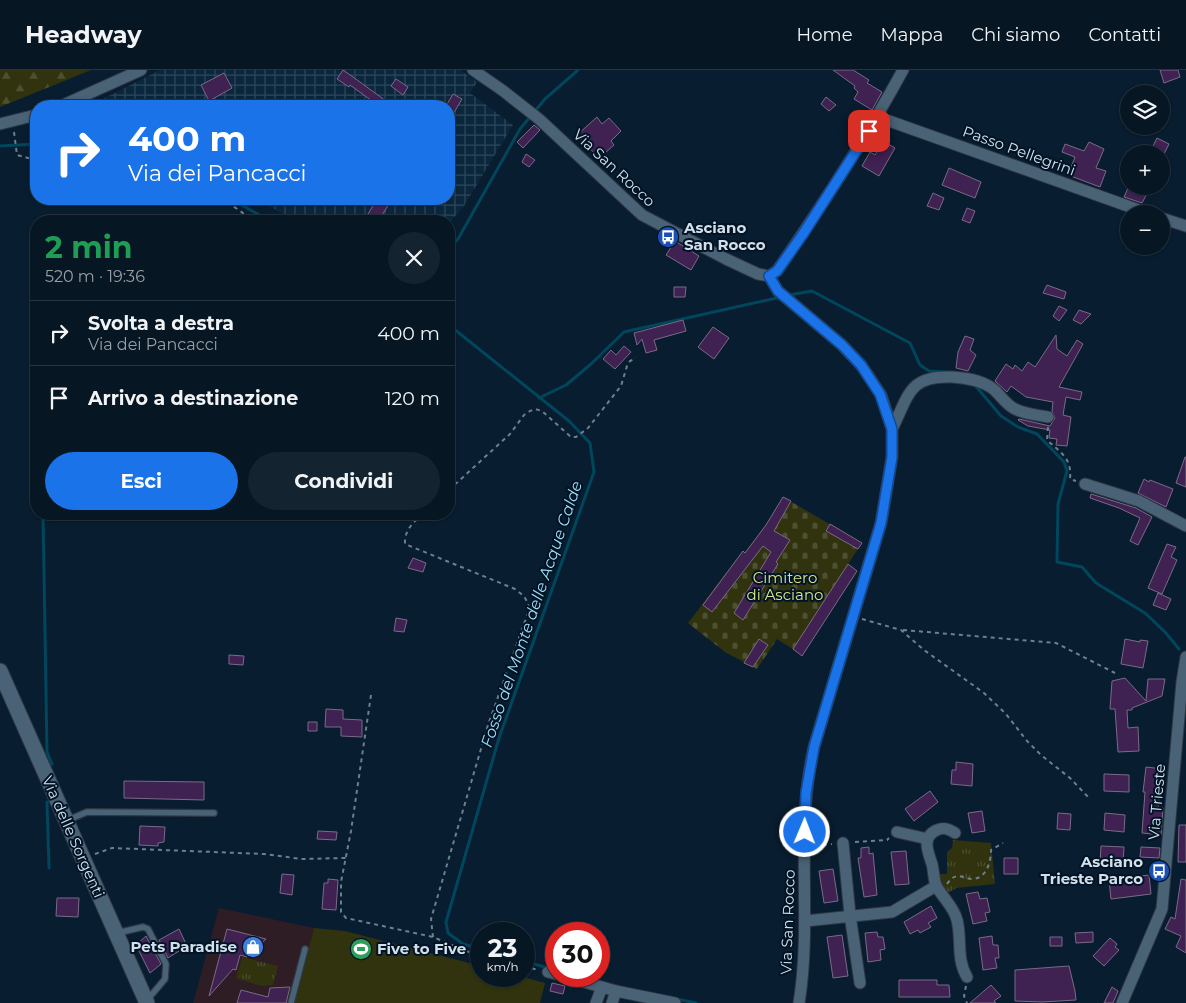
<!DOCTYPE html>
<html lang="it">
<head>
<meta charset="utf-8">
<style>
	:root { --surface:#061623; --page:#142330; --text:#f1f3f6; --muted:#989fa6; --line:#273541; --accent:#1a73e8 }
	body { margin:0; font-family:Montserrat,sans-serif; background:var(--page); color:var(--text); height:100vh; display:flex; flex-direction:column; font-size:19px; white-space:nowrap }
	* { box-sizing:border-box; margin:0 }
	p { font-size:16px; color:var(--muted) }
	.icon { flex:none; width:28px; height:28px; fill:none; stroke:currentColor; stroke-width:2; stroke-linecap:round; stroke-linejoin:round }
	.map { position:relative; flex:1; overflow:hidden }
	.details { position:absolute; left:30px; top:145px; width:425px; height:305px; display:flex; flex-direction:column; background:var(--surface); border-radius:20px; box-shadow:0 1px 4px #0004,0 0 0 1px var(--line) }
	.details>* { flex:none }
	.top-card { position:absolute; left:30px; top:30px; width:425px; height:105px; border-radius:20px; box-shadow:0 1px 4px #0004,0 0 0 1px var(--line); background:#1a73e8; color:#fff; overflow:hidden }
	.controls { position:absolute; left:1120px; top:15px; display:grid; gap:10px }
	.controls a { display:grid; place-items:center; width:50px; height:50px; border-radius:50%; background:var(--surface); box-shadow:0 1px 4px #0004,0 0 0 1px var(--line); font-size:25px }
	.speed { position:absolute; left:470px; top:852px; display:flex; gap:10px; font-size:25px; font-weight:700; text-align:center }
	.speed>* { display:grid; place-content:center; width:65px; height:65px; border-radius:50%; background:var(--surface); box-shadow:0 1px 4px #0004,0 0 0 1px var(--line); line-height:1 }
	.speed small { font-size:12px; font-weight:400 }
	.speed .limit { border:8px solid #d22; background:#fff; color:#111 }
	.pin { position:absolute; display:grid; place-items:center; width:42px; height:42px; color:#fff; margin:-21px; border-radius:10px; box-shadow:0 2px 8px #0006 }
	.me { position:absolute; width:55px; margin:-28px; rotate:1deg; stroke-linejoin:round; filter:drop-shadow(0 0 4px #0008) }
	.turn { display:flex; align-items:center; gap:18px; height:105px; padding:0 15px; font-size:22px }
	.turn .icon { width:65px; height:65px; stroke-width:2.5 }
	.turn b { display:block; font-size:35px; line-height:42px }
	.round { display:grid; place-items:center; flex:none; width:52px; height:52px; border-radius:26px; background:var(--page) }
	.summary { display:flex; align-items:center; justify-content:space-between; height:85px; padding:0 15px }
	h1 { font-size:30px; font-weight:700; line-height:38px; color:#1e9e55 }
	.cta { display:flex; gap:10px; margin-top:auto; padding:10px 15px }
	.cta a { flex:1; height:58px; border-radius:30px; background:var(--accent); color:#fff; font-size:20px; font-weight:700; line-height:58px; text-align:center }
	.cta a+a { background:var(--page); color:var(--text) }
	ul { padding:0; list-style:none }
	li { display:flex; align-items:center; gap:15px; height:65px; padding:0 15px; border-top:1px solid var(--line) }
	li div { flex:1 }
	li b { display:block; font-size:19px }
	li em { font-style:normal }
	header { display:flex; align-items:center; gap:30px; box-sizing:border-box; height:70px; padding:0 25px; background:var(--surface); border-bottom:1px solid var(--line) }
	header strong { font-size:24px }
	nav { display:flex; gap:28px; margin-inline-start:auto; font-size:18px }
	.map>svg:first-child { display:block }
	.commercial { fill:#2e1d24 }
	.industrial { fill:url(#industrial-grid) }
	.grass { fill:url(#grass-tufts) }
	.forest { fill:url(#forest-firs) }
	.cemetery { fill:url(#cemetery-stones) }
	.park { fill:#30330e }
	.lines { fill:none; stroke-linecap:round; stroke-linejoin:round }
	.stream { stroke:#00465c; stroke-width:3 }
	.building { fill:#3f2152; stroke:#7a6b85 }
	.lane-casing { stroke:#2e3745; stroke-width:8 }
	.street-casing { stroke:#2e3745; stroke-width:13 }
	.secondary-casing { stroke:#2e3745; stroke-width:17 }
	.path { stroke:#6e7f8e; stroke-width:2; stroke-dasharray:4 4; stroke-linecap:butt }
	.lane { stroke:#4a6276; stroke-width:5.5 }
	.street { stroke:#4a6276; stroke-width:11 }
	.secondary { stroke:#4a6276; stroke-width:15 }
	.route-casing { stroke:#114b97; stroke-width:12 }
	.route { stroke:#1a73e8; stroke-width:9 }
	.labels { text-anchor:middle; stroke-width:4; stroke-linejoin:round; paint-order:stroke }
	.street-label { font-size:15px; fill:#d3e0ec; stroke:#011425 }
	.poi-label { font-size:15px; font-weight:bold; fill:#d3e0ec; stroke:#011425; text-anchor:start }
	.park-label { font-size:15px; fill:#dbe485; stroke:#011425 }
	.water-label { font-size:16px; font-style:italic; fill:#a0ddf7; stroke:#011425 }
</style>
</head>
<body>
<header>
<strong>Headway</strong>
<nav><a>Home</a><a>Mappa</a><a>Chi siamo</a><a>Contatti</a></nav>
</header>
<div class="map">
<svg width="1186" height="933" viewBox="0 0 1186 933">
	<defs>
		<pattern id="industrial-grid" width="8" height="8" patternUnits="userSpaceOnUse" patternTransform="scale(1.25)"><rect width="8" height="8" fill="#0b273d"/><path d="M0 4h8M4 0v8" fill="none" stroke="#2e4659"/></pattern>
		<pattern id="grass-tufts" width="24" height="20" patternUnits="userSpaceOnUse" patternTransform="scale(1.25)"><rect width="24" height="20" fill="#30330e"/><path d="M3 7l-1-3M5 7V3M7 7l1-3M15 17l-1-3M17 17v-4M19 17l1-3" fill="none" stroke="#4d5031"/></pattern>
		<pattern id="forest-firs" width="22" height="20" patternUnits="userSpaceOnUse" patternTransform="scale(1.25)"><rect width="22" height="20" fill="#30330e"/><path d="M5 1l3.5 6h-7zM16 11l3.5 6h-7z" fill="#4d5031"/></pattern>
		<pattern id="cemetery-stones" width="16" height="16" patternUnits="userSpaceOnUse" patternTransform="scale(1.25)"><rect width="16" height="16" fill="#30330e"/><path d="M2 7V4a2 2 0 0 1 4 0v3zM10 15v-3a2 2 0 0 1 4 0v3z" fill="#4d5031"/></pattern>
	</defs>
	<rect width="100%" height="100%" fill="#081d2f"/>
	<path class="commercial" d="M 219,838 L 314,858 L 294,933 L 193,933 Z"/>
	<path class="industrial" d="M 160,0 L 460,0 L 477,12 L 470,23 L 513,55 L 464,136 L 449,153 L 449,151 L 296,151 L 256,129 L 449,129 L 449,36 L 89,36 Z"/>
	<path class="grass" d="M 953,770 L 991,773 L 995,814 L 956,818 L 948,823 L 943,816 L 939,804 L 947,804 L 947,782 L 952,778 Z
		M 242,887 L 278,896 L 273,915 L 261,916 L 236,908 Z"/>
	<path class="forest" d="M 0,0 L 91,0 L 0,37 Z"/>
	<path class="cemetery" d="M 783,427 L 862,473 L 848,494 L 857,501 L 802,585 L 777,569 L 757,599 L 725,582 L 688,553 L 743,481 L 745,483 L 766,455 Z"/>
	<path class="park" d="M 314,858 L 345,861 L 481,896 L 481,906 L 520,906 L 545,913 L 540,933 L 294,933 Z"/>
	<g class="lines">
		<path class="stream" d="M 0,76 L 36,74
			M 231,129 L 270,151
			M 449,178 L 458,169 L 520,59 L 545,29 L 578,0
			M 789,225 L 812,221 L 910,273 L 920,295 L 929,301 L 946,302
			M 449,255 L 569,351 L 590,373 L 594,402 L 499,668 L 446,852 L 448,863 L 463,874 L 481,879
			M 974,314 L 1001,346 L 1018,357 L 1037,364 L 1064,392 L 1067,401 L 1058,434 L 1057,492 L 1082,497 L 1096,513 L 1145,543 L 1165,562 L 1179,579
			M 539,328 L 566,315 L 591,294 L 624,262 L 781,227
			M 43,444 L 47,682 L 52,694
			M 47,732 L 49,798
			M 524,891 L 548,898
			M 677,929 L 696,933"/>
	</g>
	<path class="building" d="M 343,0 L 353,7 L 393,36 L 379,36 L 350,15 L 349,17 L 337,9 Z
		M 833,0 L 853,0 L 869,10 L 867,13 L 882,22 L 872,40 L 854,29 L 858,22 L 854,18 L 855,16 Z
		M 1160,0 L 1178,0 L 1180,7 L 1164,13 Z
		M 224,3 L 232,18 L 209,31 L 201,15 Z
		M 396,9 L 408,17 L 403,25 L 391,16 Z
		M 453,24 L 462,29 L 449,51 L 449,36 L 446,36 Z
		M 826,27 L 836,35 L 829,41 L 821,34 Z
		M 597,47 L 602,54 L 609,48 L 621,61 L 611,71 L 614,75 L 605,83 L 604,82 L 598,87 L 577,65 Z
		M 534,55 L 540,60 L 523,78 L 517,72 Z
		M 1157,68 L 1169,74 L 1164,84 L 1149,84 Z
		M 883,71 L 895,78 L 879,106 L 862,96 L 870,82 L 875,85 Z
		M 1089,72 L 1104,79 L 1096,98 L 1106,101 L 1100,117 L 1068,105 L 1075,87 L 1062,82 L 1065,74 L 1084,81 Z
		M 526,84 L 535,90 L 529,97 L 522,92 Z
		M 949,98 L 981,112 L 975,128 L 942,115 Z
		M 1129,116 L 1151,116 L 1142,133 L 1124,127 Z
		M 933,123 L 944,128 L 939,140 L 927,136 Z
		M 377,129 L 392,129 L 379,150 L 368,144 Z
		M 967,138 L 975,141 L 970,153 L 962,150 Z
		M 675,171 L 699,186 L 691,200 L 666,185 Z
		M 1047,215 L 1066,222 L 1064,229 L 1043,223 Z
		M 674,217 L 686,217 L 685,227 L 674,227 Z
		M 1059,236 L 1067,240 L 1059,251 L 1053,246 Z
		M 1079,240 L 1091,244 L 1081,254 L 1073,250 Z
		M 683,250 L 686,261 L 654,270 L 657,280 L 646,283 L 642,269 L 637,275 L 634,263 Z
		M 713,257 L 729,268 L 714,289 L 698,277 Z
		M 1056,265 L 1057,279 L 1067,286 L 1077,270 L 1083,274 L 1059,317 L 1082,322 L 1080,330 L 1066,327 L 1063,345 L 1071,347 L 1067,376 L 1056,375 L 1057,369 L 1049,368 L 1050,360 L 1028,356 L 1018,350 L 1019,349 L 1050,356 L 1055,348 L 1052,341 L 1053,332 L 1026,327 L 1011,316 L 1007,322 L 995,311 L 1006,294 L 1013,299 L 1015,295 L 1022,301 L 1028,292 L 1035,297 Z
		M 965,266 L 974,269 L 970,280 L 976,285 L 968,301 L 956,298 L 958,282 Z
		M 624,276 L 631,282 L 615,299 L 603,289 L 611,280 L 616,285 Z
		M 1185,387 L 1186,387 L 1186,417 L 1176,413 Z
		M 1144,409 L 1149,412 L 1150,410 L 1173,419 L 1166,437 L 1138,423 Z
		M 1091,424 L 1136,438 L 1152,447 L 1138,475 L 1130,471 L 1140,448 L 1119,438 L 1090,428 Z
		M 783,427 L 791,431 L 774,461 L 790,470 L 776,492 L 778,494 L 743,550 L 734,543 L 771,482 L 763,476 L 712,542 L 703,535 L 743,481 L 745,483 L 766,455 Z
		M 830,454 L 862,473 L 858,479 L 826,461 Z
		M 1167,474 L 1176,477 L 1171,487 L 1177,490 L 1162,524 L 1148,518 Z
		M 413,488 L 426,493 L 423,502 L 408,498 Z
		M 848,494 L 857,501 L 802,586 L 793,579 Z
		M 1158,523 L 1171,529 L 1166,540 L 1153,535 Z
		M 396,548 L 407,550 L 404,562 L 394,561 Z
		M 759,569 L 768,575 L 753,597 L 744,593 Z
		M 1125,569 L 1140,572 L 1140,570 L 1148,571 L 1143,598 L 1121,594 Z
		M 229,585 L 244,586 L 243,595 L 229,594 Z
		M 1125,608 L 1146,631 L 1148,609 L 1165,609 L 1162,626 L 1132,638 L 1132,640 L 1127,640 L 1128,658 L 1138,657 L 1139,681 L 1118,682 L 1115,639 L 1110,639 L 1112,611 Z
		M 326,639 L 343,640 L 343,649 L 362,650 L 362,667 L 341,666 L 341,657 L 325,657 Z
		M 308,652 L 317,652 L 317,661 L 308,661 Z
		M 956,692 L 973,694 L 972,716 L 951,714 L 952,700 L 956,700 Z
		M 1146,697 L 1163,699 L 1158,738 L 1163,738 L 1161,765 L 1142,763 L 1145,722 L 1143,722 Z
		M 1104,704 L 1129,705 L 1129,722 L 1104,721 Z
		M 124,711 L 204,712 L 204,730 L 124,728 Z
		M 930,721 L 938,732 L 914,751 L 905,739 Z
		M 982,741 L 985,761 L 972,763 L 968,743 Z
		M 1058,743 L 1071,744 L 1070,760 L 1057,759 Z
		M 1105,743 L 1125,745 L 1124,762 L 1104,760 Z
		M 1179,755 L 1186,755 L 1186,792 L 1178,792 Z
		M 140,756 L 165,757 L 164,772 L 158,773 L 158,776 L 139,775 Z
		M 318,761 L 337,762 L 336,770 L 317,769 Z
		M 1101,776 L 1124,777 L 1123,794 L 1100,793 Z
		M 869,777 L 869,784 L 873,783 L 877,825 L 864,827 L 858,788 L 861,788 L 861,778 Z
		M 1141,777 L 1160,778 L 1159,788 L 1140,787 Z
		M 906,781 L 909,814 L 895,815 L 891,782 Z
		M 1004,788 L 1018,788 L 1018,804 L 1004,804 Z
		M 833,799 L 838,831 L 824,833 L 819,801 Z
		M 282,804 L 294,805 L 292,825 L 280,823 Z
		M 1149,805 L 1151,824 L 1111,829 L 1109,810 Z
		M 328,809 L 338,810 L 336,840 L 322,839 L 324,813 L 328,813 Z
		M 1181,809 L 1186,810 L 1186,883 L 1176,877 L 1181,866 L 1165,859 L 1171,847 L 1175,849 Z
		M 978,822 L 980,829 L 987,828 L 990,842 L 985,843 L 987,851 L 973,854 L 966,824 Z
		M 57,828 L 79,828 L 78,847 L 56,846 Z
		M 931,836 L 937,848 L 928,853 L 931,857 L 920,863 L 918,860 L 910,864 L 904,852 Z
		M 179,859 L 187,876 L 168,888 L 159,870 Z
		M 227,859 L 266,869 L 247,887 L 240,885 L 236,900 L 233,899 L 209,926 Z
		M 877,862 L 878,867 L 883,867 L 885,879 L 880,880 L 881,890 L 868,892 L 865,863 Z
		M 1093,862 L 1093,872 L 1076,873 L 1075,863 Z
		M 842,865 L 848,906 L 833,908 L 827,867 Z
		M 146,866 L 161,894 L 150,903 L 136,875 Z
		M 992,866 L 993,875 L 998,875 L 999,888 L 995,888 L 997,898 L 983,900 L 979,868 Z
		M 1050,867 L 1062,867 L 1062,876 L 1050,876 Z
		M 1110,868 L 1117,874 L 1115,877 L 1119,880 L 1104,896 L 1093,886 Z
		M 1069,896 L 1075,921 L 1076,930 L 1042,932 L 1015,931 L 1015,900 Z
		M 899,910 L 937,910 L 937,915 L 949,915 L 950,927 L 899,927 Z
		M 552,913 L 565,916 L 563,924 L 550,921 Z
		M 991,915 L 1001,926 L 994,931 L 996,933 L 970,933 Z
		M 290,917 L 286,933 L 237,933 L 241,920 L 268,927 L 270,918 Z
		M 1112,917 L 1118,921 L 1113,933 L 1104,933 Z"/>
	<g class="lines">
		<g class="lane-casing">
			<path id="lane" d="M 68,750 L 87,742 L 214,743
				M 117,863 L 143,857 L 148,859 L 166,894 L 165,909 L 148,929
				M 291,933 L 305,879"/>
		</g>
		<g class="street-casing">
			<path id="street" d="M 473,0 L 502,20 L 539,49 L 642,145 L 726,189 L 758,204 L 769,206
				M 61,36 L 141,0
				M 878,47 L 1150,144
				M 0,54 L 36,45
				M 1161,148 L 1186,156
				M 769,206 L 778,221 L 842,275 L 861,295 L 881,325 L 892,359 L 892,387 L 881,453 L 814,677 C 809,700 806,722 805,745 C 802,808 809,871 799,933
				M 769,206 L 777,201 C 822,136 865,70 903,0
				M 892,359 C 909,325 909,305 952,307 C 967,308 980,310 992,318 C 1000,324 1006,335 1015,339 C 1024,344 1038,345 1048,347
				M 1085,414 L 1139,431 L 1186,456
				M 897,762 L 928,769
				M 955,763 C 949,759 944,757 937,760 C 921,767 928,782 932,794 C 934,801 933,810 937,817 C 943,828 954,837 957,850 C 962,869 956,889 967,907
				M 843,773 L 850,845 L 860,913
				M 805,851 L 892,842 L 936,816
				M 548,902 L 556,904
				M 563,906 L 616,921 L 675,933
				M 596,933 L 602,917
				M 612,933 L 616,921
				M 1122,933 L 1162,839 L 1182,612 L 1186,587"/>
		</g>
		<g class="secondary-casing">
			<path id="secondary" d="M 0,601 L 147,933"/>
		</g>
		<path class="path" d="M 14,62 L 17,85 L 28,88 L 36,88
			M 220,129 C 230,135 244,141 250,151
			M 1048,357 L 1047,370 C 1061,383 1072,388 1070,409 L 1076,411
			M 449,420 L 510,364 L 524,345 L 530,341 L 535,339 L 542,341 L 571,367 L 576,367 L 588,358 L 621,316 L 627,296 L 630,291 L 636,288
			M 423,444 C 413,452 404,461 405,474 L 515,519 C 523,525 528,529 529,540 L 488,655 L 431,849 L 433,867
			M 862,549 L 901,560 L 924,580 L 984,623 L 1006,644 L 1027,671 L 1041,685 L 1070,708 L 1089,728
			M 903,560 L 1056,573 L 1115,603
			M 371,625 L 351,761 L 341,812 L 341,842 L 346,848 L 433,867 L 469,882 L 481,885
			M 855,772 L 887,770 L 889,768
			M 815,776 L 832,774
			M 95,784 L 112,778 L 264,784 L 302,789 L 346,788
			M 947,814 C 957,800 961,809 973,809 C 987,808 991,791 991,780 L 1003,773
			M 524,896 L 538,900
			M 966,916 L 964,926 L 967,933"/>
		<use href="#lane" class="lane"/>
		<use href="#street" class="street"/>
		<use href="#secondary" class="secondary"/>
	</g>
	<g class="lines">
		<g class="route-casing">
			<path id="route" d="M 805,762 L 806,723 L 814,677 L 881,453 L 892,387 L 892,359 L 880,324 L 861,295 L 842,275 L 778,221 L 769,206 L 777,201 L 803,164 L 869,61"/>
		</g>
		<use href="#route" class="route"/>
	</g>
	<defs>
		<g id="bus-disc" transform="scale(1.125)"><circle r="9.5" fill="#1a4fb4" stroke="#011425"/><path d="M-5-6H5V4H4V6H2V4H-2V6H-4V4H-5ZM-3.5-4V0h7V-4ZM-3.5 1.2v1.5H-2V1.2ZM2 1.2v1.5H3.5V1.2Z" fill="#fff"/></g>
		<g id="shop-disc" transform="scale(1.125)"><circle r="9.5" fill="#3f7fe0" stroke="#011425"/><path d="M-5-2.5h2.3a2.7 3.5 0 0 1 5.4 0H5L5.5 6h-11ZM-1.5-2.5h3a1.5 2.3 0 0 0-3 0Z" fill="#fff"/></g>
		<g id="stadium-disc" transform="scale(1.125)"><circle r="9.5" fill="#2e9e5b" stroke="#011425"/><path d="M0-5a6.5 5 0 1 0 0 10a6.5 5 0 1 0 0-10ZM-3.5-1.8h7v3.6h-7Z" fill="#fff"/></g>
	</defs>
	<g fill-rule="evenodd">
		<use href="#bus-disc" x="668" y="167"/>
		<use href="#bus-disc" x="1159" y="801"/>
		<use href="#shop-disc" x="253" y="877"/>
		<use href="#stadium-disc" x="361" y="879"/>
	</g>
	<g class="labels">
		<g class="street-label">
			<text transform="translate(1019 81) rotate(20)" y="5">Passo Pellegrini</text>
			<text transform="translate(614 98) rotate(43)" y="5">Via San Rocco</text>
			<text transform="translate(1157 732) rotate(-85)" y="5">Via Trieste</text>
			<text transform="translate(73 767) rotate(66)" y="5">Via delle Sorgenti</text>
			<text transform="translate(788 852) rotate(-88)" y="5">Via San Rocco</text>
		</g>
		<g class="poi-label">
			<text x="684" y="163">Asciano<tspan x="684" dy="17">San Rocco</tspan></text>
			<text x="1143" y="797" text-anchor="end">Asciano<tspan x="1143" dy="17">Trieste Parco</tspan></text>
			<text x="237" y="882" text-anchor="end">Pets Paradise</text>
			<text x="377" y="884">Five to Five</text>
		</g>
		<g class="park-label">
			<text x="785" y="513">Cimitero<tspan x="785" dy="17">di Asciano</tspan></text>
		</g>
		<g class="water-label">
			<text transform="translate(531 544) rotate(-71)" y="6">Fosso del Monte delle Acque Calde</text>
		</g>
	</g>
</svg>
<div class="controls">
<a><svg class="icon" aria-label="layers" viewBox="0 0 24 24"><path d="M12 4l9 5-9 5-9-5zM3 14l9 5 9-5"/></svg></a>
<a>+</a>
<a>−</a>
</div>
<div class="speed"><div>23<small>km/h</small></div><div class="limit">30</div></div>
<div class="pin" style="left:869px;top:61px;background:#d93025"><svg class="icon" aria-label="arrive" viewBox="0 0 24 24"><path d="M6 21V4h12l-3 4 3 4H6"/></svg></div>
<svg class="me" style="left:805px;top:762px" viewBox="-20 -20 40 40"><circle r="17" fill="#1a73e8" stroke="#fff" stroke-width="3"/><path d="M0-11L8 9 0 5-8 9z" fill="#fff"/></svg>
<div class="top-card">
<div class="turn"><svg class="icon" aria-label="right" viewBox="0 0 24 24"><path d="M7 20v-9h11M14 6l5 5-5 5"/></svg><div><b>400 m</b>Via dei Pancacci</div></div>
</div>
<section class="details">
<div class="summary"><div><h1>2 min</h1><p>520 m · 19:36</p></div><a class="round"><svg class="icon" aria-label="close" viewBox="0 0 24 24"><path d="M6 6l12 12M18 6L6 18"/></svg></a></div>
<ul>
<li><svg class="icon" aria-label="right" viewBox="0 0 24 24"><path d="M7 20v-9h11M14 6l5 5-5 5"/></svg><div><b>Svolta a destra</b><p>Via dei Pancacci</p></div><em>400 m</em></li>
<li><svg class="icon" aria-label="arrive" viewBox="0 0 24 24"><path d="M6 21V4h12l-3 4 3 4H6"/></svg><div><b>Arrivo a destinazione</b></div><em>120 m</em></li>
</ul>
<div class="cta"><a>Esci</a><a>Condividi</a></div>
</section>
</div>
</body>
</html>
